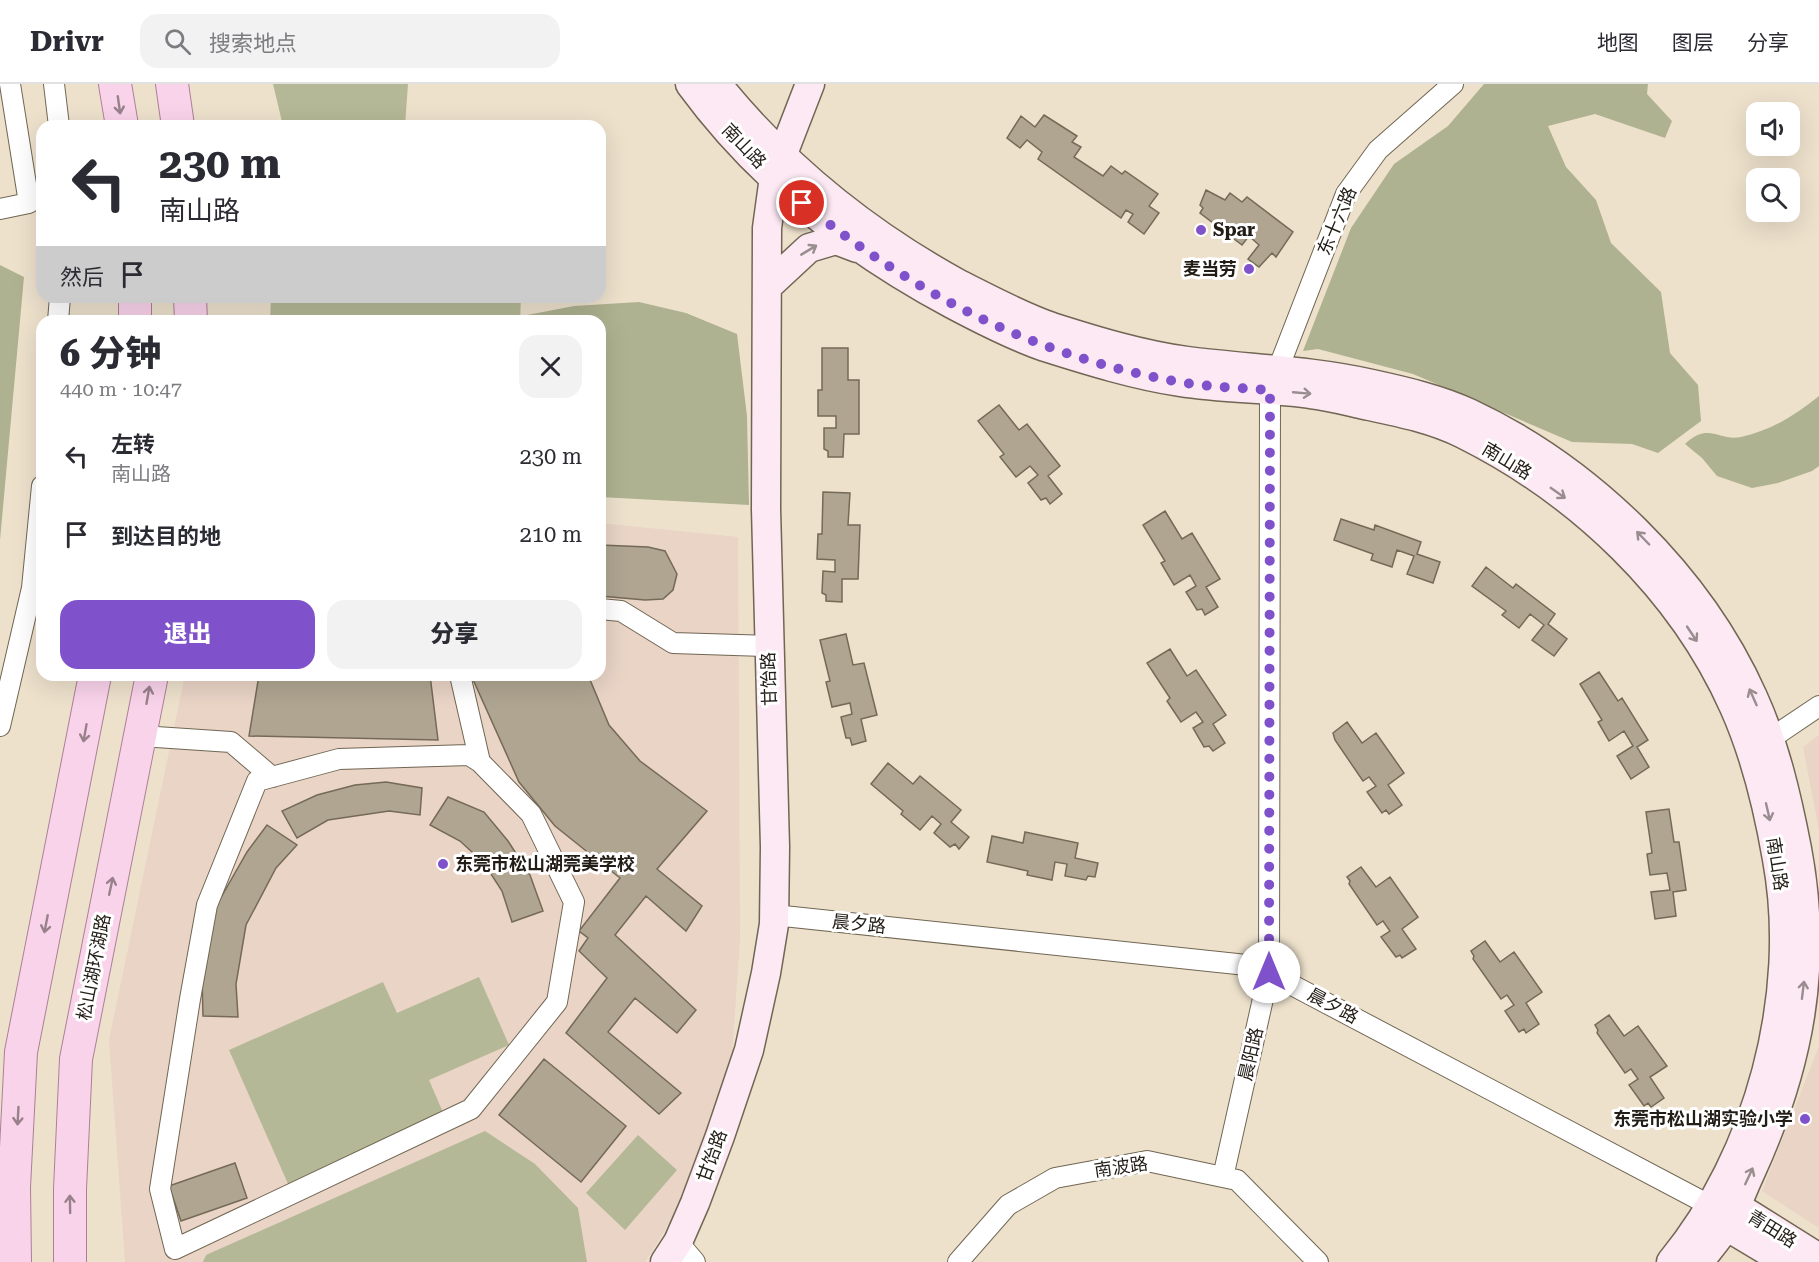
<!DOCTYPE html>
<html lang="zh">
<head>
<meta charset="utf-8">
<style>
	:root { --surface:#fff; --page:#f2f2f3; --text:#2b2b33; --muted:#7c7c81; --line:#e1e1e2; --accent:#7f51ca }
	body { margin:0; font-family:"Roboto Serif","Noto Sans SC",serif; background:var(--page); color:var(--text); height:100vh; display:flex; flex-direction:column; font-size:22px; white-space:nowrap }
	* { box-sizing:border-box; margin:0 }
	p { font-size:20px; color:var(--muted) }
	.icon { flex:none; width:33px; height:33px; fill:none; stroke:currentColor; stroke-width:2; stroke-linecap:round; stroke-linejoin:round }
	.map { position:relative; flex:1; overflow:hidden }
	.drawer { position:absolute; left:36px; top:231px; width:570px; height:366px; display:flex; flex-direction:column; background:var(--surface); border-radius:18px; box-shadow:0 6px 24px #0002 }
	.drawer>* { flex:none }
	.hud { position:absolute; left:36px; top:36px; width:570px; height:183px; border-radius:18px; box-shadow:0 6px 24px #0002; background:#fff; color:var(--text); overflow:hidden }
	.fabs { position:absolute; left:1746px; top:18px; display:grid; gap:12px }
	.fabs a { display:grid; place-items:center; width:54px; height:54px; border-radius:12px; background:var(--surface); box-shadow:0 6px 24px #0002; font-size:30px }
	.pin { position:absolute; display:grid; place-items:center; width:51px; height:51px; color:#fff; margin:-26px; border:3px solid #fff; border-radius:50%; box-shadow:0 2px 6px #0007 }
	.me { position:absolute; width:66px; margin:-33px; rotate:0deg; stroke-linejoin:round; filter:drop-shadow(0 0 4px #0008) }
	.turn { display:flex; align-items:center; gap:21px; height:126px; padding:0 24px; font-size:27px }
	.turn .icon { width:78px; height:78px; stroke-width:2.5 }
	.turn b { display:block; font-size:42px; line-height:51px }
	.then { display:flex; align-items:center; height:57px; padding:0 24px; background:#0003; gap:12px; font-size:22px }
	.round { display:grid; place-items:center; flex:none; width:63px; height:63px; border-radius:18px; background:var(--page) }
	.overview { display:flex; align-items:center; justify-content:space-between; height:102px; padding:0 24px }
	h1 { font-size:36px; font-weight:800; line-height:45px }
	.cta { display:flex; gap:12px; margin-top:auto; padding:12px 24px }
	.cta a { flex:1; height:69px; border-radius:18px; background:var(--accent); color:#fff; font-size:24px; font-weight:800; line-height:69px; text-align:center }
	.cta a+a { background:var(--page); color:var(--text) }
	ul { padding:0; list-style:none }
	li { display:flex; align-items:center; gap:18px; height:78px; padding:0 24px }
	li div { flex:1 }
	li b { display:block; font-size:22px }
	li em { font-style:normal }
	header { display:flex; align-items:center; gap:36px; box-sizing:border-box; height:84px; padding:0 30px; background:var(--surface); border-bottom:2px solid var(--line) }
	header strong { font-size:28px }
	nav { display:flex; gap:33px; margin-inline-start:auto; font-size:21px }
	.search { width:420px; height:54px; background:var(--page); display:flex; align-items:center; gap:15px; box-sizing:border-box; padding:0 21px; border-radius:18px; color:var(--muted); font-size:22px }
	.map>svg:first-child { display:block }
	.education { fill:#e9d4c6 }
	.green { fill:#b4b896 }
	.forest { fill:#aeb290 }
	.building { fill:#afa591; stroke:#746a57; stroke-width:1.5 }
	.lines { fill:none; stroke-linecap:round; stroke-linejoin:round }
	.street-casing { stroke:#706653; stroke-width:22 }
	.secondary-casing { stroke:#706653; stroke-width:31 }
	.primary-casing { stroke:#ab8097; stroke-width:34 }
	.street { stroke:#fff; stroke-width:20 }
	.secondary { stroke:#fce9f4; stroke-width:28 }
	.primary { stroke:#f9d3ea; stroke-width:32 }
	.oneway { stroke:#98818b }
	.oneway2 { stroke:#9a8d90 }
	.route { stroke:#7f51ca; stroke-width:10; stroke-dasharray:0 18 }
	.poi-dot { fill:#7f51ca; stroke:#fff; stroke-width:2 }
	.labels { text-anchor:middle; stroke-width:6; stroke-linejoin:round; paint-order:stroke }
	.street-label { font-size:18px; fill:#221d16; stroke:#fff }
	.poi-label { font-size:18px; font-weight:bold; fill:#221d16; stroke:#fff; text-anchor:start }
</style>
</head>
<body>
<header>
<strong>Drivr</strong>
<div class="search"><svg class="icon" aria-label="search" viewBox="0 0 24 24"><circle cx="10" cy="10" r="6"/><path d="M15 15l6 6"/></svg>搜索地点</div>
<nav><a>地图</a><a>图层</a><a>分享</a></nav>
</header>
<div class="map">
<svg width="1819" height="1178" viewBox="0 0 1819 1178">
	<rect width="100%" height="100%" fill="#ede1cc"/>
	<path class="education" d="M 600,439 L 738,453 L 740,855 L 732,974 L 677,1127 L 645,1178 L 125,1178 L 109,956 L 185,591 L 600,591 Z
		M 1819,651 L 1819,746 L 1803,663 Z
		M 1819,962 L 1819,1144 L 1762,1107 Z"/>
	<path class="green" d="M 273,0 L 408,0 L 405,42 L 283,42 Z
		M 271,213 L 521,213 L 520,237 L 270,237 Z
		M 479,893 L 509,961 L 429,996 L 445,1033 L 289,1102 L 229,966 L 383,898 L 397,929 Z
		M 485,1047 L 535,1080 L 578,1124 L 587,1178 L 203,1178 L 206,1171 Z
		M 638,1051 L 677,1086 L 625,1146 L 586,1109 Z"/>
	<path class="forest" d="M 1484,0 L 1648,0 L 1647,10 L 1672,37 L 1665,54 L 1595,30 L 1548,42 L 1566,83 L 1596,116 L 1611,159 L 1661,208 L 1670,269 L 1698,301 L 1701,337 L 1658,369 L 1632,360 L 1572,358 L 1413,290 L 1318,265 L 1303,267 L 1351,144 L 1394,80 L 1448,42 Z
		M 0,181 L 24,193 L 0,456 Z
		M 639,218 L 686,229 L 737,250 L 747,332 L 749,421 L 600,413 L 600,237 L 521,237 L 522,232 L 574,222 Z
		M 1819,312 L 1819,382 L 1812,387 L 1778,399 L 1752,404 L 1717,392 L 1702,374 L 1685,360 C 1709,337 1720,358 1741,353 C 1772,346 1794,332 1819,312 Z"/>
	<path class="building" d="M 1044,31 L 1077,52 L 1072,58 L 1081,63 L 1074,73 L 1103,92 L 1111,82 L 1122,90 L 1125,87 L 1158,110 L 1149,122 L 1159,129 L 1144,150 L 1128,138 L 1133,130 L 1126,126 L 1121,134 L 1038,75 L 1042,68 L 1027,56 L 1020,64 L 1007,54 L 1021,32 L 1035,43 Z
		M 1206,106 L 1225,116 L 1230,109 L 1242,118 L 1247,113 L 1293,148 L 1276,173 L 1272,169 L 1259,183 L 1248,175 L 1259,161 L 1249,152 L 1242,161 L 1200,129 L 1203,124 L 1200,121 Z
		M 822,264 L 848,264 L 848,296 L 859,296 L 859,350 L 844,350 L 843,373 L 828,373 L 828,367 L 824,365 L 824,344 L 836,344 L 836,332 L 818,332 L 818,306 L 822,306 Z
		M 999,321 L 1019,346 L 1027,340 L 1060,382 L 1048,392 L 1062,410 L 1050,420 L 1046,414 L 1041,416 L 1028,399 L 1038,391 L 1030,382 L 1016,393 L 1000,373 L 1004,370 L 978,337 Z
		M 823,408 L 850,409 L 848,441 L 860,441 L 858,495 L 842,495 L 842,518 L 826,517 L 826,511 L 822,509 L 823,487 L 835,488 L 835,476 L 817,475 L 818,450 L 822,450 Z
		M 1165,427 L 1182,455 L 1192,449 L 1220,495 L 1206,503 L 1218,523 L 1205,531 L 1202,525 L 1197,526 L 1186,508 L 1196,502 L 1190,491 L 1174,501 L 1161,479 L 1165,477 L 1143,441 Z
		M 1341,435 L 1374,446 L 1375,441 L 1421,458 L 1417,470 L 1440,478 L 1433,499 L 1407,490 L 1414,472 L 1397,466 L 1392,483 L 1371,476 L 1373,470 L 1334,456 Z
		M 600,461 L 648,463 L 665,467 L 677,490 L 673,506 L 663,515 L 645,516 L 600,512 Z
		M 1486,483 L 1513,504 L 1516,500 L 1555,530 L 1548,540 L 1567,555 L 1554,572 L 1532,556 L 1544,541 L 1530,530 L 1519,544 L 1502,531 L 1506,527 L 1472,502 Z
		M 846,550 L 853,581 L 864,579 L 877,631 L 861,635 L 866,657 L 852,661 L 850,654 L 846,654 L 841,633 L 852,630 L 850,619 L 832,623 L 826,598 L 830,597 L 820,556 Z
		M 1170,565 L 1187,592 L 1196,586 L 1226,631 L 1213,640 L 1225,659 L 1213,667 L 1209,662 L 1204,663 L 1193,644 L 1203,638 L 1196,628 L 1181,638 L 1167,617 L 1170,614 L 1147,579 Z
		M 1599,588 L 1618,617 L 1622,614 L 1648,656 L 1637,663 L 1649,683 L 1631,695 L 1617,672 L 1633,662 L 1624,647 L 1609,657 L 1598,638 L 1602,636 L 1580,600 Z
		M 259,591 L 430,591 L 438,656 L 249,652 Z
		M 471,591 L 588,591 L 609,641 L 640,677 L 707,727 L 657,785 L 702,822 L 686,847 L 646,812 L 615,851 L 696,926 L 677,949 L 635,914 L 608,948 L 681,1009 L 659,1030 L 566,949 L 607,894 L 579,867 L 588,854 L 579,847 L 620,794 L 555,742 L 519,698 Z
		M 1347,638 L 1362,659 L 1376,649 L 1404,689 L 1388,701 L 1402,721 L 1389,730 L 1386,726 L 1382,729 L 1367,708 L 1376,702 L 1369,693 L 1363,697 L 1335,656 L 1333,649 Z
		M 888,679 L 913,700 L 920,692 L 961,726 L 951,738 L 969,753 L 959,765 L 955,760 L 950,763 L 934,749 L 941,740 L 932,732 L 920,746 L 901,730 L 903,727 L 871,700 Z
		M 386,698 L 422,704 L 420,731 L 389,727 L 328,736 L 297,754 L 282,727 L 317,711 L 355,701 Z
		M 448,713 L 484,728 L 508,757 L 530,791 L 543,827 L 512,838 L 502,807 L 484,779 L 460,757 L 430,741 Z
		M 1669,725 L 1674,758 L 1679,758 L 1686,806 L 1673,808 L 1676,832 L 1655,835 L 1651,808 L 1670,806 L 1667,789 L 1650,791 L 1647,770 L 1652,769 L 1646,728 Z
		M 267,741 L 297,761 L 276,784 L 246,841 L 236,900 L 238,933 L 203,932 L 202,894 L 215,824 L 247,768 Z
		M 1025,748 L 1078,759 L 1075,774 L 1098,779 L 1095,793 L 1088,792 L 1086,796 L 1065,792 L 1067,780 L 1055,778 L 1052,796 L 1027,791 L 1028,787 L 987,778 L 992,752 L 1023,759 Z
		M 1361,783 L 1376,803 L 1390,793 L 1418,833 L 1402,845 L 1416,865 L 1402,874 L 1400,871 L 1396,873 L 1381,853 L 1390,847 L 1383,837 L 1377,841 L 1349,800 L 1350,797 L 1347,793 Z
		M 1485,857 L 1500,878 L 1514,868 L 1542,908 L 1526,919 L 1539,940 L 1526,949 L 1524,945 L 1519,948 L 1505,927 L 1514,921 L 1507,911 L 1501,915 L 1473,875 L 1474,872 L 1471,867 Z
		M 1609,931 L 1624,952 L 1638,942 L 1667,982 L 1650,993 L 1664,1014 L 1651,1023 L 1648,1019 L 1644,1022 L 1629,1001 L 1638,995 L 1631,985 L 1625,989 L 1597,949 L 1598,946 L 1595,941 Z
		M 544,975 L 626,1042 L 581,1098 L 499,1031 Z
		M 235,1079 L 247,1114 L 181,1137 L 169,1102 Z"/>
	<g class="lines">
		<g class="street-casing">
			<path id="street" d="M 54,0 L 59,42
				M 0,125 L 29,119 L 10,0
				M 58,237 L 60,213
				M 600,525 L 621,527 L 673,559 L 768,562
				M 460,591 L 480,678
				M 0,642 L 32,504 L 42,402
				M 141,652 L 231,658 L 272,693
				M 1760,658 L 1770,655 L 1819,622
				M 469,671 L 480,678 L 531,730 L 574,818 L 557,918 L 471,1025 L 175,1165 L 160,1105 L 190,915 L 207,821 L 257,697 L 339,675 Z
				M 774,831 L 1256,882 L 1711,1122
				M 1223,1093 L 1269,888 L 1270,306 L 1346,110 L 1378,66 L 1453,0
				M 678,1158 L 695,1178
				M 958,1178 L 1008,1121 L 1055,1094 L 1147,1077 L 1237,1096 L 1318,1178"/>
		</g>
		<g class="secondary-casing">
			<path id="secondary" d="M 690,0 C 758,93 851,166 952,220 C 982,236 1013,252 1045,263 C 1089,277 1135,291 1180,298 C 1223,305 1267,304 1310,310 C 1329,312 1347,317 1365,321 C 1398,328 1433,335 1463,350 C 1579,408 1681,504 1734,623 C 1756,672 1768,723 1777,775 C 1802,911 1759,1071 1671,1178
				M 717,0 C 784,83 866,149 959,200 C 989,215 1020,232 1052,243 C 1096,257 1142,271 1187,277 C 1249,285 1310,286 1372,300 C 1404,307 1439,315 1469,329 C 1589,385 1699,492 1753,613 C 1775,661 1787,713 1797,765 C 1819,882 1799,983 1750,1090 C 1742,1107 1736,1125 1727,1141 C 1719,1154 1708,1166 1699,1178
				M 767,203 L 809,164 L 836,156 L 857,164
				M 1716,1122 L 1736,1122 L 1819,1174
				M 1716,1128 L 1726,1142 L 1786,1178
				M 665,1178 L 678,1158 L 695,1119 L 720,1052 L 749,966 L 766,889 L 774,840 L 775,763 L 766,425 L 767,144 L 774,93 L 810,0"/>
		</g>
		<g class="primary-casing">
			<path id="primary" d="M 115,0 L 122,42
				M 172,0 L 178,42
				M 135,213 L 135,237
				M 190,213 L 191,237
				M 15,1178 L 14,1103 L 21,968 L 95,591
				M 70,1178 L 70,1105 L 76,975 L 152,591"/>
		</g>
		<use href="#street" class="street"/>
		<use href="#secondary" class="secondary"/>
		<use href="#primary" class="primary"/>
	</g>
	<defs><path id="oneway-shaft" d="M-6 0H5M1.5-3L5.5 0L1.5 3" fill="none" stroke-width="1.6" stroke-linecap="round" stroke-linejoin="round" transform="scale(1.5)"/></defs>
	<g class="oneway">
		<use href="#oneway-shaft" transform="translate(119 21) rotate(82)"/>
		<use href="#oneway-shaft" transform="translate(148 611) rotate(-80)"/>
		<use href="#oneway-shaft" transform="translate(85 649) rotate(100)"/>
		<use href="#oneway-shaft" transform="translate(111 802) rotate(-78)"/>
		<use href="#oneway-shaft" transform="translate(46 840) rotate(101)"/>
		<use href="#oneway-shaft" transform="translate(18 1032) rotate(93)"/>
		<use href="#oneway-shaft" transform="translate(70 1120) rotate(-91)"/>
	</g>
	<g class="oneway2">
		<use href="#oneway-shaft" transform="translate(809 166) rotate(-31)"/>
		<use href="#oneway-shaft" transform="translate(1302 309) rotate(5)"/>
		<use href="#oneway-shaft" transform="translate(1558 409) rotate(35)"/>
		<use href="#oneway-shaft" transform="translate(1643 454) rotate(-134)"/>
		<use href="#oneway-shaft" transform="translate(1692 550) rotate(56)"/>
		<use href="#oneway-shaft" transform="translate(1753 613) rotate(-114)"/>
		<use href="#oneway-shaft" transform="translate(1768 728) rotate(77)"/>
		<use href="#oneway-shaft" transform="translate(1803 906) rotate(-83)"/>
		<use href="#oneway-shaft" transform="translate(1749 1092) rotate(-65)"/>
	</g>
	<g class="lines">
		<path class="route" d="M 802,119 C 919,212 1031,271 1179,298 C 1209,303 1240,304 1270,306 L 1269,888"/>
	</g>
	<g class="poi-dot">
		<circle cx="1201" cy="146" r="6"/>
		<circle cx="1249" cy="185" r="6"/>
		<circle cx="443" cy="780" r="6"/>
		<circle cx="1805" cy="1035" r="6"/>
	</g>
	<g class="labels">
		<g class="street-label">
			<text transform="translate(744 62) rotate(46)" y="6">南山路</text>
			<text transform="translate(1337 137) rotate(-67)" y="6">东十六路</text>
			<text transform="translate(1507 377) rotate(31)" y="6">南山路</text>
			<text transform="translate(769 595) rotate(-92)" y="6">甘饴路</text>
			<text transform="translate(1777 780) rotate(81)" y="6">南山路</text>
			<text transform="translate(859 840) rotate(6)" y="6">晨夕路</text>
			<text transform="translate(94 883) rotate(-79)" y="6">松山湖环湖路</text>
			<text transform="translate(1333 922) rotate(28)" y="6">晨夕路</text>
			<text transform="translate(1251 970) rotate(-77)" y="6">晨阳路</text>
			<text transform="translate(712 1072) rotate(-70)" y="6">甘饴路</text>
			<text transform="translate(1121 1083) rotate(-8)" y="6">南波路</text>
			<text transform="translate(1772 1145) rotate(32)" y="6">青田路</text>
		</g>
		<g class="poi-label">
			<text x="1213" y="152">Spar</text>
			<text x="1237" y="191" text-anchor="end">麦当劳</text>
			<text x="455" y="786">东莞市松山湖莞美学校</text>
			<text x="1793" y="1041" text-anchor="end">东莞市松山湖实验小学</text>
		</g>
	</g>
</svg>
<div class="fabs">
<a><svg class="icon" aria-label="sound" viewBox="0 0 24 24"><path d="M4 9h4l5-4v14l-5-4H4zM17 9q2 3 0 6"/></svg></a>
<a><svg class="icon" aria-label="search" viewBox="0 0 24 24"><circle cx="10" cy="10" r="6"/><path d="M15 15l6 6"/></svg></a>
</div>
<div class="pin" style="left:802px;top:119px;background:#d93025"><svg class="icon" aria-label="arrive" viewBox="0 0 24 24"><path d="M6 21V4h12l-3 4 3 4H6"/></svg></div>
<svg class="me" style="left:1269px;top:888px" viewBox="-20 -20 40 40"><circle r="19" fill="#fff"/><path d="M0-13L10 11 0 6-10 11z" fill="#7f51ca"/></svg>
<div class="hud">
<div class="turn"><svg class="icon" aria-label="left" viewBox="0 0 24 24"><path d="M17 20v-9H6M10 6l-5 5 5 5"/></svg><div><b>230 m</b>南山路</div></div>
<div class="then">然后<svg class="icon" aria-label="arrive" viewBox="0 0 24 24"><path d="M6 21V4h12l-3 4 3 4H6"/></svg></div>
</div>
<section class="drawer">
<div class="overview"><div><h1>6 分钟</h1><p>440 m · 10:47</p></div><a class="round"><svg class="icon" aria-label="close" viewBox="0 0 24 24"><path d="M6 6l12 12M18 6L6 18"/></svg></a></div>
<ul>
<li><svg class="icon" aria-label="left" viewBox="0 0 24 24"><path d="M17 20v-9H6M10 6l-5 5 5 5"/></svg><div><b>左转</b><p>南山路</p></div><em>230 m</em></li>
<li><svg class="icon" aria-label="arrive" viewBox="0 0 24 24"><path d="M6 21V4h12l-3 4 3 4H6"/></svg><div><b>到达目的地</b></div><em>210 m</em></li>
</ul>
<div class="cta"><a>退出</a><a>分享</a></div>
</section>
</div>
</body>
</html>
